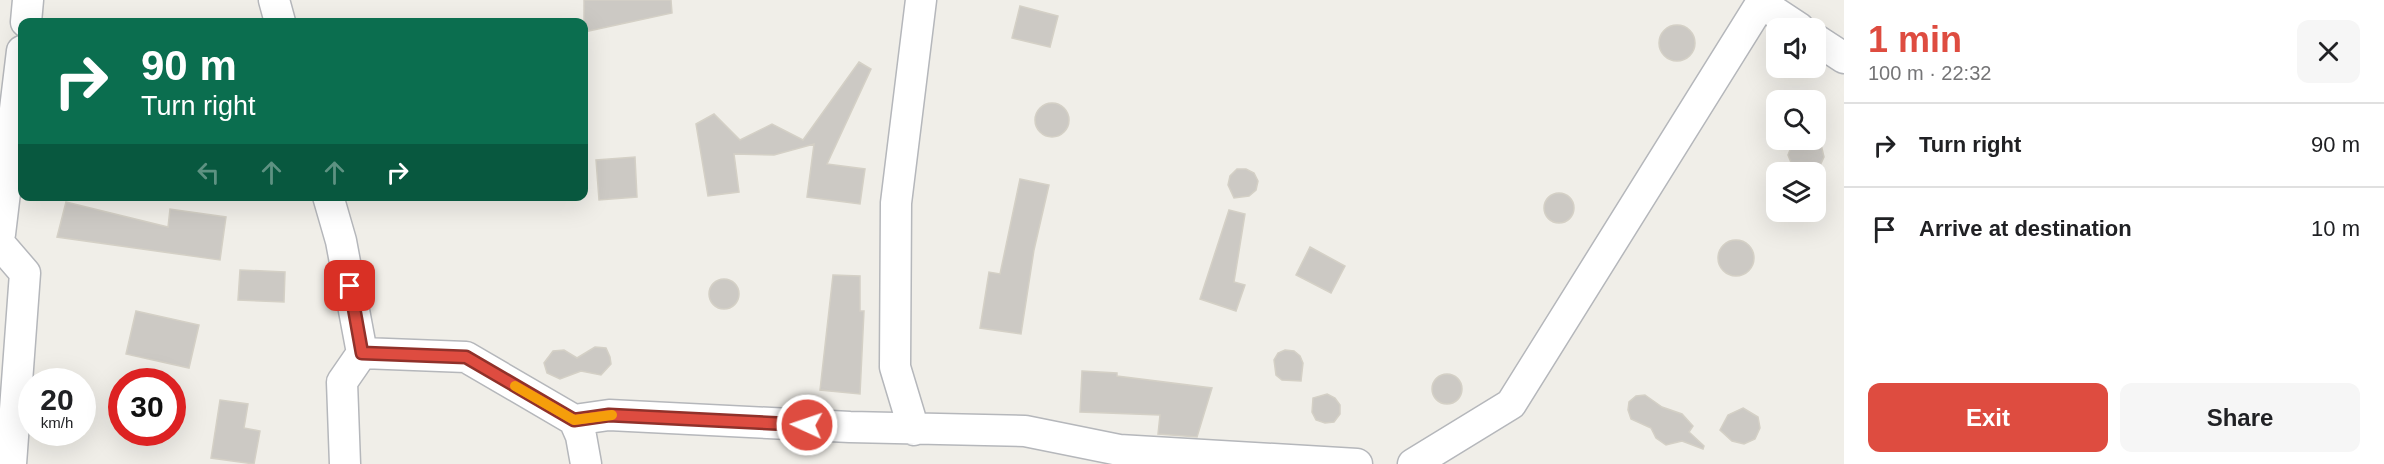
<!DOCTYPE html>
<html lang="en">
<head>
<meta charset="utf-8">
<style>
	:root { --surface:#fff; --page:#f6f6f6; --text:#202124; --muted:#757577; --line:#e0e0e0; --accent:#de4c40 }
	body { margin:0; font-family:Arial,sans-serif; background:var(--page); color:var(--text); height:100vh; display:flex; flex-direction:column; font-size:22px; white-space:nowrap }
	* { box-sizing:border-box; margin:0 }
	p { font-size:20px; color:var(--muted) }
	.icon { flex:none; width:33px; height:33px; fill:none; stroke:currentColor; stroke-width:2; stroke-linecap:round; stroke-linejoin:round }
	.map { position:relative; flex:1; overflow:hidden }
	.panel { display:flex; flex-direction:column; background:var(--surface); width:540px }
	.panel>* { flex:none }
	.banner { position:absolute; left:18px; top:18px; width:570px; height:183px; border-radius:12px; box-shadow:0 6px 24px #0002; background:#0b6e4f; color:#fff; overflow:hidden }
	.fabs { position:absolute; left:1766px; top:18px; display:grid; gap:12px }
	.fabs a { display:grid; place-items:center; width:60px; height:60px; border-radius:12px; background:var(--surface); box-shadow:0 6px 24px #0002; font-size:30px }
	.speed { position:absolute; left:18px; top:368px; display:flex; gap:12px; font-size:30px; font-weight:700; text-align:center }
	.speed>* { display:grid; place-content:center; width:78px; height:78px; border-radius:50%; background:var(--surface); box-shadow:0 6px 24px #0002; line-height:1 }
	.speed small { font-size:15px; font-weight:400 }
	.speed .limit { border:9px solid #d22; background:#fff; color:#111 }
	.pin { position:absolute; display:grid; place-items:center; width:51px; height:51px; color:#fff; margin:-26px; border-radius:12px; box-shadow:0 3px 9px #0006 }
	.me { position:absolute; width:66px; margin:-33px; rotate:273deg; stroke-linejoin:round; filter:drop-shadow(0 0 4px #0008) }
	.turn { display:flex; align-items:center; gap:21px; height:126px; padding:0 24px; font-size:27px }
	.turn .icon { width:78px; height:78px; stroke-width:2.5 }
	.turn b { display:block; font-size:42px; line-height:51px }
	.lanes { display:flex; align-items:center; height:57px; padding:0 24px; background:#0003; justify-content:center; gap:30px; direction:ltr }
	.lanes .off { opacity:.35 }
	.round { display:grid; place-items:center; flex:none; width:63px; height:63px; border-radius:12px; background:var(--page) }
	.overview { display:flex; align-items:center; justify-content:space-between; height:102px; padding:0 24px }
	h1 { font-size:36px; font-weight:700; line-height:45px; color:var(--accent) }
	.primary-button { display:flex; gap:12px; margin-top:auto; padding:12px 24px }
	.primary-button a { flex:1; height:69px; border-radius:12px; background:var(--accent); color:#fff; font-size:24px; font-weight:700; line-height:69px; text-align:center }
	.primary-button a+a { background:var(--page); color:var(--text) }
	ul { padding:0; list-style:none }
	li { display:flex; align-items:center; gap:18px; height:84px; padding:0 24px; border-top:2px solid var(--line) }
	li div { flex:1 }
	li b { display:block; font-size:22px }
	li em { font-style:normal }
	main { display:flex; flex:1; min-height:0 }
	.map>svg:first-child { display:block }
	.building { fill:#ccc9c4; stroke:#d4d0c6; stroke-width:1.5 }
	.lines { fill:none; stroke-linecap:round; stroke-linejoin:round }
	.minor-casing { stroke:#b5b7bb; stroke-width:33 }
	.minor { stroke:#fff; stroke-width:30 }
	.route-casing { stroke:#90312a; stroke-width:15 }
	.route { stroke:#de4c40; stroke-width:10 }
	.slow { stroke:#f59e0b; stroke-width:10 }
</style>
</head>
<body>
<main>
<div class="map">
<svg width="1844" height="464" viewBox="0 0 1844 464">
	<rect width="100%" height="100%" fill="#f0eee8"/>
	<path class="building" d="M 584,0 L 671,0 L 672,13 L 584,32 Z
		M 1020,6 L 1058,16 L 1050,47 L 1012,38 Z
		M1659 43a18 18 0 1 1 36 0a18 18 0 1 1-36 0Z
		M 859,62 L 871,69 L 827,164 L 865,169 L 860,204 L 807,197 L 814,144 L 774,155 L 734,154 L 739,192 L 708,196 L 696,124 L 714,114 L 740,140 L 772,124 L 803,140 Z
		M1035 120a17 17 0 1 1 34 0a17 17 0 1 1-34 0Z
		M 1794,140 L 1820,140 L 1824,157 L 1819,168 L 1806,172 L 1792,165 L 1788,155 Z
		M 635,157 L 637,197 L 599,200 L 596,160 Z
		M 1237,169 L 1246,169 L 1254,173 L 1258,181 L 1256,190 L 1249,196 L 1234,198 L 1228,185 L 1230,176 Z
		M 1020,179 L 1049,185 L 1034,250 L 1021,334 L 980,328 L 989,272 L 1000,274 Z
		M1544 208a15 15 0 1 1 30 0a15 15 0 1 1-30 0Z
		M 66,202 L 168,227 L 170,209 L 226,217 L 220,260 L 57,237 Z
		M 1229,210 L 1245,214 L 1234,282 L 1245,285 L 1236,311 L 1200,299 Z
		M1718 258a18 18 0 1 1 36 0a18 18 0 1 1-36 0Z
		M 1310,247 L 1345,266 L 1331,293 L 1296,275 Z
		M 240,270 L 285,272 L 284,302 L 238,300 Z
		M 833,275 L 860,276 L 860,311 L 864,311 L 860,394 L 820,390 Z
		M709 294a15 15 0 1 1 30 0a15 15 0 1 1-30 0Z
		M 136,311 L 199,325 L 189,368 L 126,354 Z
		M 595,347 L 606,348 L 610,357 L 611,364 L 601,375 L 581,371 L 560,379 L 547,373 L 544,363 L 553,351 L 564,350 L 577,358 Z
		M 1285,350 L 1294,351 L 1300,356 L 1303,363 L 1301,381 L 1282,380 L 1276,375 L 1274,360 L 1278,353 Z
		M 1082,371 L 1117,373 L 1117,376 L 1212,388 L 1197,437 L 1158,434 L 1160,415 L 1080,412 Z
		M1432 389a15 15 0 1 1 30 0a15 15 0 1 1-30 0Z
		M 1327,394 L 1335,398 L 1340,405 L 1340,414 L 1334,422 L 1325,423 L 1316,420 L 1312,412 L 1313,398 Z
		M 1645,395 L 1662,407 L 1682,414 L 1693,426 L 1689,432 L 1704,446 L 1703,449 L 1682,441 L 1666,445 L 1656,438 L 1651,428 L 1631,419 L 1628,410 L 1629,402 L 1636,396 Z
		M 220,400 L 248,404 L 244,428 L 260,431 L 254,464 L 211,458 Z
		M 1743,408 L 1758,417 L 1760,428 L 1755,439 L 1744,444 L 1732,441 L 1720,430 L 1728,415 Z"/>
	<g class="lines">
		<g class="minor-casing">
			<path id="minor" d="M 274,0 L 280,22
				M 1761,3 L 1799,28
				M 26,22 L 28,0
				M 1815,39 L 1844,58
				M 328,196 L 341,241 L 362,353 L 342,382 L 345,464
				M 0,234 L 22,51
				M 0,244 L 25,273 L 11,464
				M 362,353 L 466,357 L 574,420 L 609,415 L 850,427 L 1025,431 L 1119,450 L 1357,464
				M 574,420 L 581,436 L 586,464
				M 914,430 L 895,367 L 896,203 L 921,0
				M 1413,464 L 1511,404 L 1763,0"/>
		</g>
		<use href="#minor" class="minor"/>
	</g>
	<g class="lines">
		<g class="route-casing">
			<path id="route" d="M 350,286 L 362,353 L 466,357 L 574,420 L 609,415 L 807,425"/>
		</g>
		<use href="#route" class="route"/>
		<path class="slow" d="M 515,386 L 574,420 L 612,415"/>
	</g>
</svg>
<div class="fabs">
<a><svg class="icon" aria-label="sound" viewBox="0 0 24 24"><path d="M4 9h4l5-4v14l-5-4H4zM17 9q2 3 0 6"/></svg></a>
<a><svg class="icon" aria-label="search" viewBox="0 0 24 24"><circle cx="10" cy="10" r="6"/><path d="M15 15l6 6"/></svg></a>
<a><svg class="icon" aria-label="layers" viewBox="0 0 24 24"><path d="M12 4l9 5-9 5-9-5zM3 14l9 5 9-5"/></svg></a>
</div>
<div class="speed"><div>20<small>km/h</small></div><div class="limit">30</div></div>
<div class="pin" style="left:350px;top:286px;background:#d93025"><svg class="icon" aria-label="arrive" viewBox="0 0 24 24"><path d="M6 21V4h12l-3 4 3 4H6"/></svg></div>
<svg class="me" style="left:807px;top:425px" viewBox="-20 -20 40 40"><circle r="17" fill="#de4c40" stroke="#fff" stroke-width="3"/><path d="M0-11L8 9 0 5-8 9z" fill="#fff"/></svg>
<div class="banner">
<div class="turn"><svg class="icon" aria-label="right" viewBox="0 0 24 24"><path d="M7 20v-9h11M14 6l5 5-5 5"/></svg><div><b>90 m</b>Turn right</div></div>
<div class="lanes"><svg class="icon off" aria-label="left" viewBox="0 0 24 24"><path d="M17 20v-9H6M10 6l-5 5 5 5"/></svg><svg class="icon off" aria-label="ahead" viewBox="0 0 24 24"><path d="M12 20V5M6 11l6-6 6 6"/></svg><svg class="icon off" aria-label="ahead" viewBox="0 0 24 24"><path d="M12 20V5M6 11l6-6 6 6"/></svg><svg class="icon" aria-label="right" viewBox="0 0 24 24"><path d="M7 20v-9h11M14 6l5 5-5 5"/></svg></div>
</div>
</div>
<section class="panel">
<div class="overview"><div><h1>1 min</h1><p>100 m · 22:32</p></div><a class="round"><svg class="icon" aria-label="close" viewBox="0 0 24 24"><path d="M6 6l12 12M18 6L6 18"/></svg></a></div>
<ul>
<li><svg class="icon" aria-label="right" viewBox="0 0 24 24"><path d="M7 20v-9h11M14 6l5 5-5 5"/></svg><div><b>Turn right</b></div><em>90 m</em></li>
<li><svg class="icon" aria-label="arrive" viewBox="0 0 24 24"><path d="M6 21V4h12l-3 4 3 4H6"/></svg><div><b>Arrive at destination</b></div><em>10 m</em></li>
</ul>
<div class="primary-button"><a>Exit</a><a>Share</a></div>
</section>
</main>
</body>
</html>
